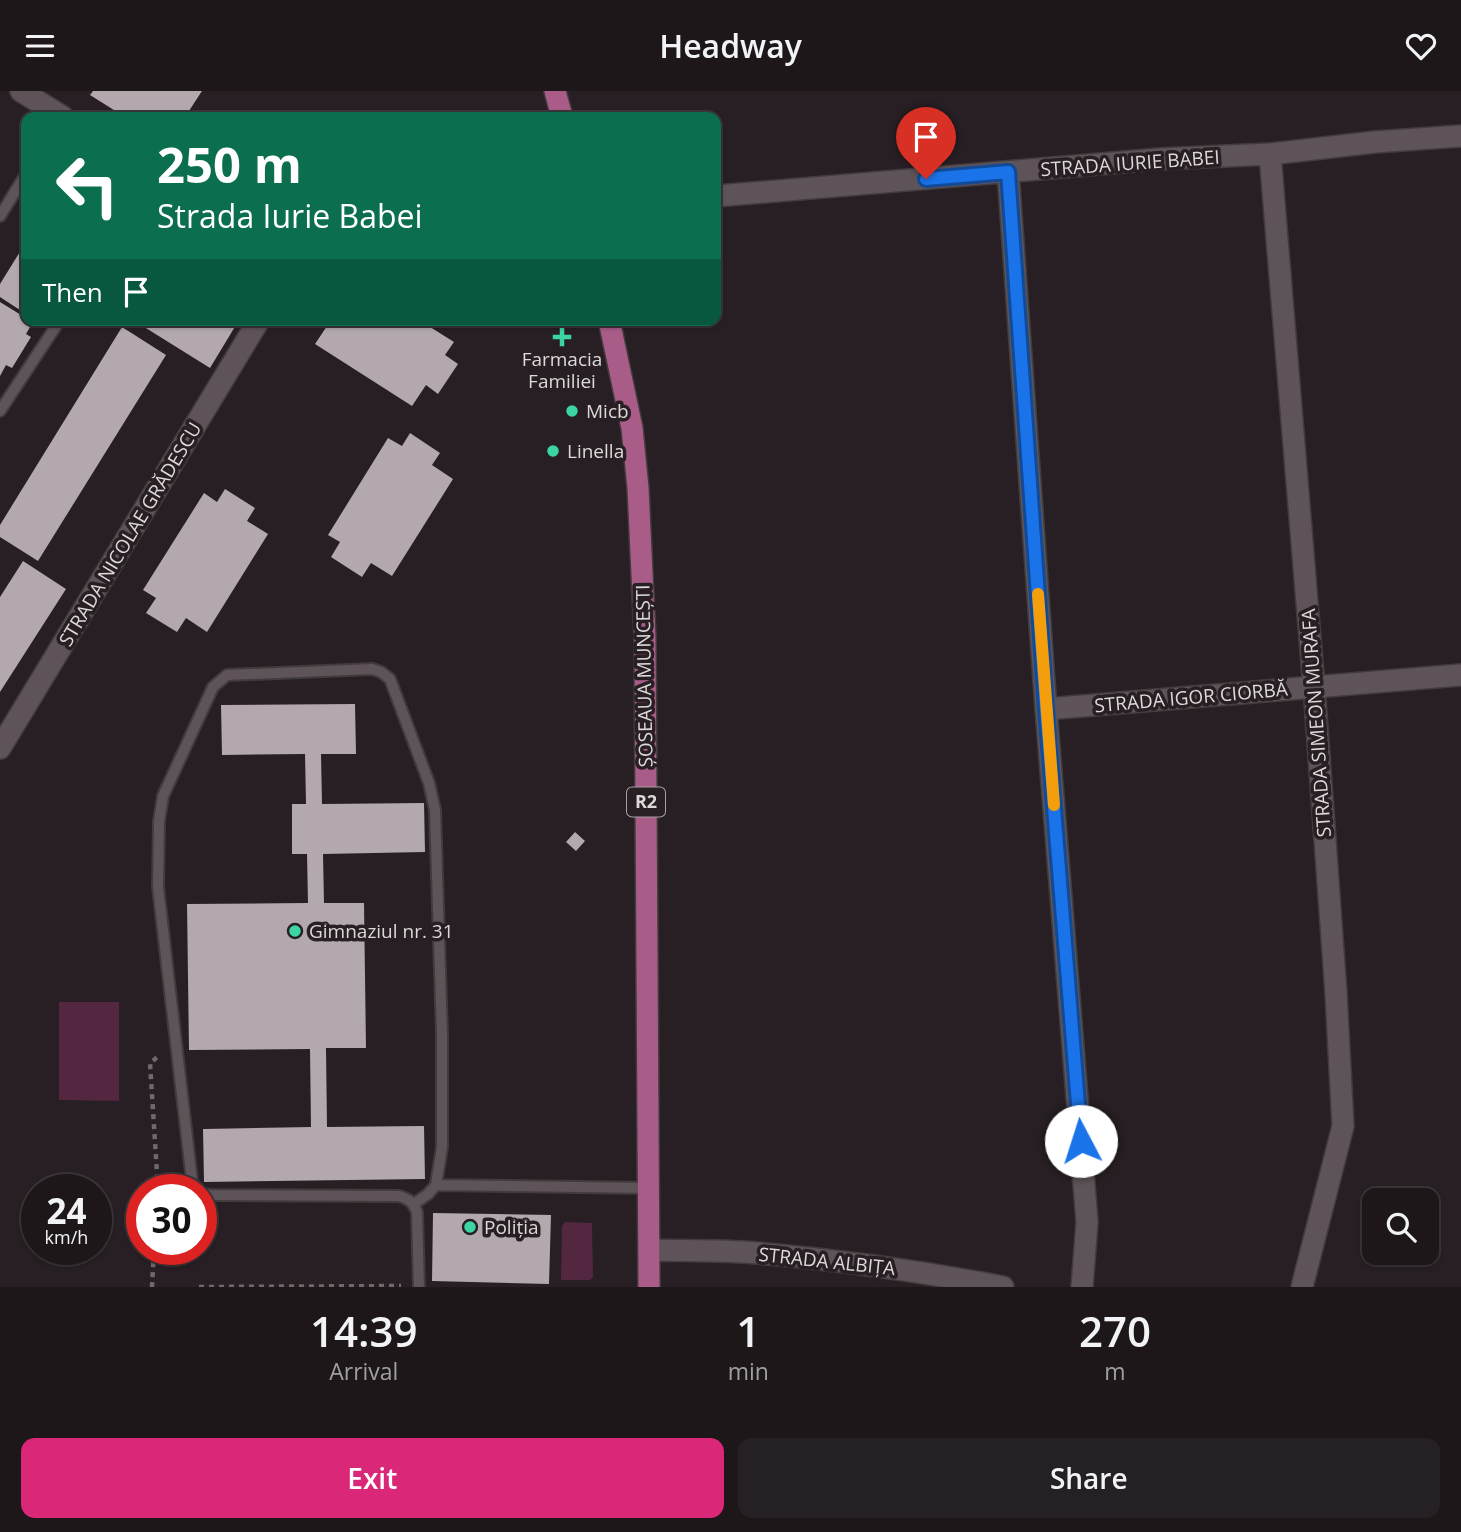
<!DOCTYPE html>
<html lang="en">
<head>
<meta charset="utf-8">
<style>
	:root { --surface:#1d171a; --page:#252023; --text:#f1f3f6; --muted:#a09fa2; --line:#3b3639; --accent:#db2777 }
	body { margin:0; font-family:"Open Sans",sans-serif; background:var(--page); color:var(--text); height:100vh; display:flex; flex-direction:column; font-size:26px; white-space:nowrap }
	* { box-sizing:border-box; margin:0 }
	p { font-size:23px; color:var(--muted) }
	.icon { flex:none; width:38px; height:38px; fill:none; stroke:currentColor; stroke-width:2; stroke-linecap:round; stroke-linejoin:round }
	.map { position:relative; height:1196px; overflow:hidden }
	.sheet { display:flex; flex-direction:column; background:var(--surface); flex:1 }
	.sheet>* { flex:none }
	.top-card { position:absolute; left:21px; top:21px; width:700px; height:214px; border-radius:14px; box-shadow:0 2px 5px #0004,0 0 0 2px var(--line); background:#0b6e4f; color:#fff; overflow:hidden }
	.controls { position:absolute; left:1362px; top:1097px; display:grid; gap:14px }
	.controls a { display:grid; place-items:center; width:77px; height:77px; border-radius:14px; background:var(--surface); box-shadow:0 2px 5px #0004,0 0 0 2px var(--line); font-size:35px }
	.speed { position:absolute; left:21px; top:1083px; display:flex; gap:14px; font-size:35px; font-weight:700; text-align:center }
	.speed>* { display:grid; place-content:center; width:91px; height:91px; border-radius:50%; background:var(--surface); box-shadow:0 2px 5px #0004,0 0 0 2px var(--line); line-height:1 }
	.speed small { font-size:18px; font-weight:400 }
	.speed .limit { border:10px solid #d22; background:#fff; color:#111 }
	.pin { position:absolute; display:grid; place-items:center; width:60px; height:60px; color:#fff; margin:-72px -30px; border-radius:50% 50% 50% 0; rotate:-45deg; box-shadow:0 0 7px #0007 }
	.pin .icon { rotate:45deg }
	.me { position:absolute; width:77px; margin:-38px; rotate:355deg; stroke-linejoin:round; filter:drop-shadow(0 0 5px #0008) }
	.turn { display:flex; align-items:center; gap:24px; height:147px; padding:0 21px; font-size:32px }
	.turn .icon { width:91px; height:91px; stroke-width:2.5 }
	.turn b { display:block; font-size:49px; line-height:60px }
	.then { display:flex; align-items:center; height:66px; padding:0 21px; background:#0003; gap:14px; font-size:26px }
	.eta { display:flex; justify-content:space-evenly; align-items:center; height:119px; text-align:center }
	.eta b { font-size:42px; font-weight:600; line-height:49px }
	.button { display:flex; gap:14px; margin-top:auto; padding:14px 21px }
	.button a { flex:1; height:80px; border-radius:14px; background:var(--accent); color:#fff; font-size:28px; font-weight:600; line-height:80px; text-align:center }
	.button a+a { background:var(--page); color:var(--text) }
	header { display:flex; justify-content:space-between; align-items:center; height:91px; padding:0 21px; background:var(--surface); font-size:32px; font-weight:600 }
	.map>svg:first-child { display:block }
	.green { fill:#542740 }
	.building { fill:#b2a8ad }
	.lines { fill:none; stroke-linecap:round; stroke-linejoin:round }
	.lane-casing { stroke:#413b3d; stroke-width:14 }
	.street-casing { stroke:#413b3d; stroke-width:24 }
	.primary-casing { stroke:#413b3d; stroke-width:24 }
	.path { stroke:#70696c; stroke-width:4.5; stroke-dasharray:5 5; stroke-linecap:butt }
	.lane { stroke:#5d5358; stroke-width:10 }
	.street { stroke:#5d5358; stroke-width:21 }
	.primary { stroke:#a85c87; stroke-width:21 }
	.route-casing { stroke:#114b97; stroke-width:18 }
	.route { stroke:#1a73e8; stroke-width:12 }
	.slow { stroke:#f59e0b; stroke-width:12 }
	.poi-dot { fill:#3cd4a4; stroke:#271f23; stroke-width:2.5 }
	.labels { text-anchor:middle; stroke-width:7; stroke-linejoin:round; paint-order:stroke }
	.shield { fill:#271f23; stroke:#a6a0a3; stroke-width:2 }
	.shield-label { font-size:18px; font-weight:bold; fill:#ddd8da }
	.street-label { font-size:19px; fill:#ddd8da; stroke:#271f23 }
	.poi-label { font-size:19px; fill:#ddd8da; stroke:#271f23; text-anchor:start }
</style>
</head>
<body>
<header><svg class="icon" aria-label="menu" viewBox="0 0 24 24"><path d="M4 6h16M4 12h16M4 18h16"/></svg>Headway<svg class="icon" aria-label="heart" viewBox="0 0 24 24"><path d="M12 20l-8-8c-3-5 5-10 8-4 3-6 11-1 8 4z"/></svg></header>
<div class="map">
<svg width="1461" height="1196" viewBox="0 0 1461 1196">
	<rect width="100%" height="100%" fill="#271f23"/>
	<path class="green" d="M 59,911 L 119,911 L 119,1010 L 59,1009 Z
		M 565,1131 L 592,1132 L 593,1186 L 590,1189 L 561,1189 L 562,1135 Z"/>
	<path class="building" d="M 93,0 L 202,0 L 185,26 L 125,26 L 90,4 Z
		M 26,151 L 26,223 L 0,206 L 0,193 Z
		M 0,211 L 26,227 L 26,229 L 33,231 L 26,243 L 31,246 L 12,277 L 6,274 L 0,285 Z
		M 133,229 L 239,229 L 210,277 Z
		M 325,229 L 419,229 L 454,251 L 445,264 L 458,273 L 438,303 L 426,294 L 412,315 L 315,253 L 329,232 Z
		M 122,236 L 166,264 L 38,470 L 0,446 L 0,434 Z
		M 410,342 L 440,362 L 432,374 L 453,388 L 392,485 L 371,472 L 362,486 L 331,466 L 340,451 L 328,444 L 388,347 L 402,355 Z
		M 225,398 L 255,417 L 247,430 L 268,443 L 207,541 L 186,527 L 177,541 L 146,522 L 156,507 L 143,499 L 204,402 L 217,411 Z
		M 23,470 L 66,498 L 0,601 L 0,506 Z
		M 355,613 L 356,663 L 321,663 L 322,713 L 424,712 L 425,761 L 323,763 L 324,812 L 364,812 L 366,957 L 326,957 L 327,1036 L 424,1035 L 425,1088 L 204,1091 L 203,1038 L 311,1036 L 310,958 L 189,959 L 187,813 L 308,812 L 307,763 L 292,763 L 292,713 L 306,713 L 305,663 L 222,664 L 221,614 Z
		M 575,741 L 585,750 L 576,760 L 566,751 Z
		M 433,1122 L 551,1124 L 549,1193 L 432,1190 Z"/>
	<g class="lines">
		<g class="lane-casing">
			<path id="lane" d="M 0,125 L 26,83
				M 0,320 L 60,229
				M 436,1094 L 648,1097
				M 196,1099 L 192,1090 L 158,796 L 159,730 L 163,705 L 213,596 L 227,584 L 372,578 L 381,581 L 390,588 L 429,692 L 435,719 L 442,944 L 442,1056 L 436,1094 L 428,1103 L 414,1113
				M 201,1102 L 210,1104 L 399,1105 C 409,1108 413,1111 417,1121 L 419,1196"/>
		</g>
		<g class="street-casing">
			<path id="street" d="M 21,0 L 63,26
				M 1270,63 L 1314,596 L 1336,902 L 1343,1035 L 1302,1196
				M 1008,81 L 1046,618 L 1087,1131 L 1082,1196
				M 716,105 L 1160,68 L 1270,63 L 1375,51 L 1461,45
				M 1046,618 L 1461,584
				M 0,657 L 259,229
				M 649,1159 C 685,1160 721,1159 757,1162 C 840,1169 921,1180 1003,1196"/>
		</g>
		<g class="primary-casing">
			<path id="primary" d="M 555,0 L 562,26
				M 609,229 L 632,337 L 638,397 L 645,547 L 649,1196"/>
		</g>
		<path class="path" d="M 158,1098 L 150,972 L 160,964
			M 152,1196 L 154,1158
			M 199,1196 L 401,1195"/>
		<use href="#lane" class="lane"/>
		<use href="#street" class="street"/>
		<use href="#primary" class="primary"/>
	</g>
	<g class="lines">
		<g class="route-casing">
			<path id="route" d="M 926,88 L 1008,81 L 1046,618 L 1081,1050"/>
		</g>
		<use href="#route" class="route"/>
		<path class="slow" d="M 1038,503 L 1054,714"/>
	</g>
	<g class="poi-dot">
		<path d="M558.5 235.5h7v7h7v7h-7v7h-7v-7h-7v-7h7z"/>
		<circle cx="572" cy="320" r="7"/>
		<circle cx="553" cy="360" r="7"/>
		<circle cx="295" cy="840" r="7"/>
		<circle cx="470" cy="1136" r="7"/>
	</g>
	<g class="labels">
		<rect class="shield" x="627" y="696.5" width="38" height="29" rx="5"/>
		<g class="shield-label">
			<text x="646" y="717">R2</text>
		</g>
		<g class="street-label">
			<text transform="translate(1130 72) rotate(-4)" y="7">STRADA IURIE BABEI</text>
			<text transform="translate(130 443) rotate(-59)" y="7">STRADA NICOLAE GRĂDESCU</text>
			<text transform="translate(644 585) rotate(-91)" y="7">ȘOSEAUA MUNCEȘTI</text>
			<text transform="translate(1191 606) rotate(-5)" y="7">STRADA IGOR CIORBĂ</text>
			<text transform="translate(1316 632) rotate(-94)" y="7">STRADA SIMEON MURAFA</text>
			<text transform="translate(827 1170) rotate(6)" y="7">STRADA ALBIȚA</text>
		</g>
		<g class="poi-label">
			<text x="562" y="275" text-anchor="middle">Farmacia<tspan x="562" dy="22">Familiei</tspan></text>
			<text x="586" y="327">Micb</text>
			<text x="567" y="367">Linella</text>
			<text x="309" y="847">Gimnaziul nr. 31</text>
			<text x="484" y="1143">Poliția</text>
		</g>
	</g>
</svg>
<div class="controls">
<a><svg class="icon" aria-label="search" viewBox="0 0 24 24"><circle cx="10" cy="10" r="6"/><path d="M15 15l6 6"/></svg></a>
</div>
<div class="speed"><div>24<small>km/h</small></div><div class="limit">30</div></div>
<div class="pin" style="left:926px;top:88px;background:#d93025"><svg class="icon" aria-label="arrive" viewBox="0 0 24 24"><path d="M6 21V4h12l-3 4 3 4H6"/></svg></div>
<svg class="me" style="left:1081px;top:1050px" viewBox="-20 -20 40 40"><circle r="19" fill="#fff"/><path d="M0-13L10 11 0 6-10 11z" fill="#1a73e8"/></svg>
<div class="top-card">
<div class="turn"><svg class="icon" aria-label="left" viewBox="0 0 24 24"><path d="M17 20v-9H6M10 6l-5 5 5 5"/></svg><div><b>250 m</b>Strada Iurie Babei</div></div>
<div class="then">Then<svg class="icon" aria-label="arrive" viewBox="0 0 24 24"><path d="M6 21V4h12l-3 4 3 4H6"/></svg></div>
</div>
</div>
<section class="sheet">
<div class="eta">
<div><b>14:39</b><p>Arrival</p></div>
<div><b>1</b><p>min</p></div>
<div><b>270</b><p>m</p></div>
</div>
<div class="button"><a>Exit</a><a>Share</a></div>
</section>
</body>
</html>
